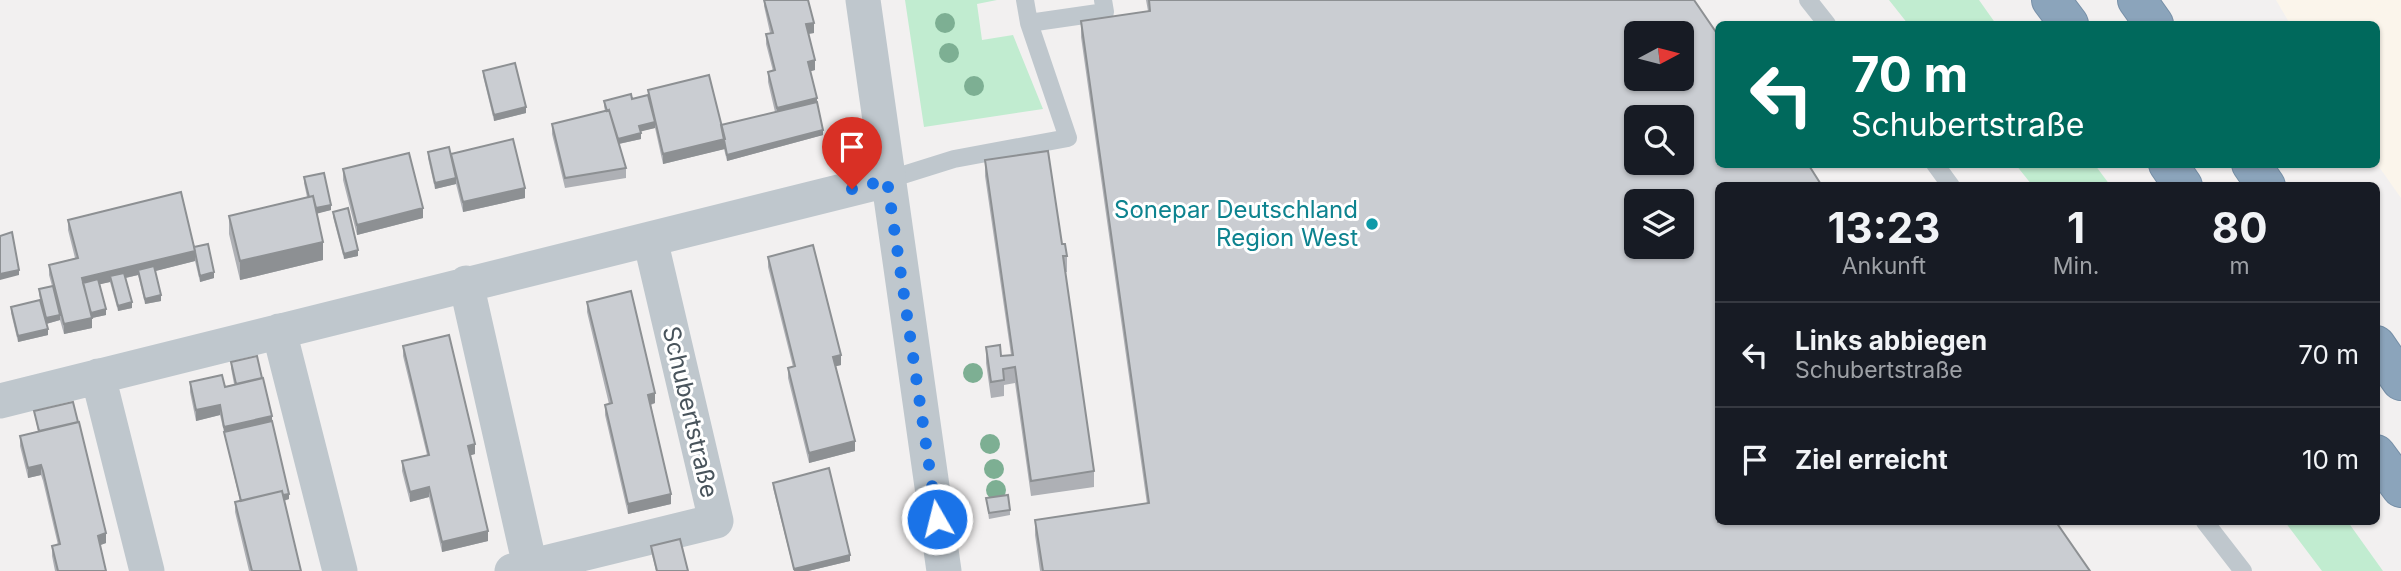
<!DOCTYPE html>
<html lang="de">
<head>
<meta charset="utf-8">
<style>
	:root { --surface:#171b24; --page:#20242c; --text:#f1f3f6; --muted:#9ea1a6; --line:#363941 }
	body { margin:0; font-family:Inter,sans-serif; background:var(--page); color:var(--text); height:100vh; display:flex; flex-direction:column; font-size:26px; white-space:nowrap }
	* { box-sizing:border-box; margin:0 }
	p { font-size:23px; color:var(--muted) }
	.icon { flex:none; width:38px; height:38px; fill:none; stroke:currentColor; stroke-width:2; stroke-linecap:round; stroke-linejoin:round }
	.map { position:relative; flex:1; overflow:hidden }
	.sheet { position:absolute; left:1715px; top:182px; width:665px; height:343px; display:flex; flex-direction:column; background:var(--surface); border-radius:10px; box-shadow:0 2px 5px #0004 }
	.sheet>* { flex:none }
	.guide { position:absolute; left:1715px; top:21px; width:665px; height:147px; border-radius:10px; box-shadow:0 2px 5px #0004; background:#00695c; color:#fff; overflow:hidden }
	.needle { width:46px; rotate:83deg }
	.buttons { position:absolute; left:1624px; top:21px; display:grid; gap:14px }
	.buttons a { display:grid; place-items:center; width:70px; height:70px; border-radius:10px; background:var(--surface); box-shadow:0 2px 5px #0004; font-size:35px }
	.pin { position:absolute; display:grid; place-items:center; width:60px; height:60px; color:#fff; margin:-72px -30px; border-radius:50% 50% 50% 0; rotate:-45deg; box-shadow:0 0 7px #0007 }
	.pin .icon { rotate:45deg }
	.me { position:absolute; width:77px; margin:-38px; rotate:352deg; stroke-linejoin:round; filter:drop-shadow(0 0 5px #0008) }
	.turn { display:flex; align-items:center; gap:24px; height:147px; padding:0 21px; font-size:32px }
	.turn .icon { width:91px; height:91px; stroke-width:2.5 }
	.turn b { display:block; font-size:49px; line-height:60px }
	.eta { display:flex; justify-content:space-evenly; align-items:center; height:119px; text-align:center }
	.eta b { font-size:42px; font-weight:700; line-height:49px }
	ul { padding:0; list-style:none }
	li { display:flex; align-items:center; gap:21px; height:105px; padding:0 21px; border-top:2px solid var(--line) }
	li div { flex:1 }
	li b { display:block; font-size:26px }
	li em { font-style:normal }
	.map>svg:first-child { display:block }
	.commercial { fill:#fbf5eb }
	.green { fill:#c1ecd0 }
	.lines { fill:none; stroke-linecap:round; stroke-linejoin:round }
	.motorway-casing { stroke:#768fa7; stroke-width:40 }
	.service { stroke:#bfc7cd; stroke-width:18 }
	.minor { stroke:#bfc7cd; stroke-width:35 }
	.motorway { stroke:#8ba4bb; stroke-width:38 }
	.tree { fill:#7daf93 }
	.wall { fill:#aeb0b5 }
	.shaded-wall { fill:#8d9093 }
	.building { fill:#cacdd2; stroke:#8d9093; stroke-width:2; fill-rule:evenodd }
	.route { stroke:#1a73e8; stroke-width:12; stroke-dasharray:0 21.6 }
	.culture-dot { fill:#0f9aa8; stroke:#fff; stroke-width:2.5 }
	.labels { text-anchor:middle; stroke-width:6; stroke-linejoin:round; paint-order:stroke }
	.culture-label { font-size:24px; fill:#0d838f; stroke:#fff; text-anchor:end }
	.street-label { font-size:24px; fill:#49545c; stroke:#fff }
</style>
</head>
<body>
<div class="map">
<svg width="2401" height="571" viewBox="0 0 2401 571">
	<rect width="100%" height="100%" fill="#f2f0f0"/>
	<path class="commercial" d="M 2276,0 L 2401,0 L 2401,198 L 2377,164 L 2376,24 L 2290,24 Z"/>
	<path class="green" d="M 905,0 L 997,0 L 977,4 L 982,40 L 1013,35 L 1043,109 L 924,127 Z
		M 1889,0 L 1979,0 L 1996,24 L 1908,24 Z
		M 2016,165 L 2095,165 L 2110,185 L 2032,185 Z
		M 2285,522 L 2348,522 L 2383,571 L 2322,571 Z"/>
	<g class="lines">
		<g class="motorway-casing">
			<path id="motorway" d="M 2051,0 L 2069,24
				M 2137,0 L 2154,24
				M 2168,164 L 2183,186
				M 2251,164 L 2266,186
				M 2376,345 L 2401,381
				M 2376,454 L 2401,488"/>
		</g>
		<path class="service" d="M 1025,0 L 1029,23 L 1105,12 L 1103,0
			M 1808,0 L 1827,24
			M 1935,164 L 1951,186
			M 887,180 L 954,159 L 1068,138 L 1029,23
			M 2205,522 L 2243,571"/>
		<path class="minor" d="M 863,0 L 944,571
			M 466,283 L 530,566
			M 279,331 L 340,571
			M 98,376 L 147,571
			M 0,401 L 887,180
			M 512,571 L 716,521 L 650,239"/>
		<use href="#motorway" class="motorway"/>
	</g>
	<g class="tree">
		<circle cx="945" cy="23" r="10"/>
		<circle cx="949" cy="53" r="10"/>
		<circle cx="974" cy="86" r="10"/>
		<circle cx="973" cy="373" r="10"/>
		<circle cx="990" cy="444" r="10"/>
		<circle cx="994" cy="469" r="10"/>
		<circle cx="996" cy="490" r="10"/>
	</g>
	<path class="wall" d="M 764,0 L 808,0 L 814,33 L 809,34 L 815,70 L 810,71 L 823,135 L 727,161 L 724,149 L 663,164 L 655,128 L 640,131 L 641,139 L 619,144 L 626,168 L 626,178 L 565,188 L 552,134 L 552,124 L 605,111 L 604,106 L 604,101 L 632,99 L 648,95 L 648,90 L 721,125 L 775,112 L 768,82 L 768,72 L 773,71 L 766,44 L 766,34 L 770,33 L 764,6 Z
		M 1146,0 L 1694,0 L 1718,164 L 2090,571 L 1040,571 L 1035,535 L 1035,520 L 1147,504 L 1081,37 L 1081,21 L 1148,11 Z
		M 483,71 L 526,113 L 494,121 L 483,76 Z
		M 428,152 L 451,157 L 525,198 L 463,212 L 456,184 L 435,189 L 428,158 Z
		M 985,160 L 1062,244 L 1067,256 L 1067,272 L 1065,272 L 1094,471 L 1094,487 L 1031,496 L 1015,383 L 1004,385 L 1004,396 L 991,398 L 986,363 L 986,347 L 1001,356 L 1011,355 L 985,176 Z
		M 343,169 L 423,218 L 357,235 L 343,180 Z
		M 304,177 L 331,210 L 317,213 L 323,260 L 240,280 L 229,234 L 229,216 L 307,197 L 304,183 Z
		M 333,212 L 358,256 L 344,259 L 333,217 Z
		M 68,220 L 194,247 L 214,278 L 200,282 L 195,261 L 155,271 L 161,301 L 145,304 L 138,275 L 126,278 L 132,308 L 118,311 L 110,282 L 100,284 L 106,315 L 92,318 L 92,328 L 64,334 L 60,320 L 46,324 L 39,295 L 39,289 L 52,286 L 49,275 L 49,265 L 75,258 L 68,230 Z
		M 768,257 L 841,365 L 836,366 L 855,451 L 809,463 L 788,378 L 788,368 L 793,367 L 768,267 Z
		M 587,302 L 655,403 L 651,405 L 671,504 L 628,514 L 605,415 L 605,405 L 609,404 L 587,312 Z
		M 11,307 L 48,335 L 18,342 L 11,313 Z
		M 403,346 L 475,454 L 470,455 L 488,541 L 442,552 L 429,497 L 410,502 L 402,471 L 402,461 L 427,455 L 403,356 Z
		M 231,362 L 272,421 L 289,499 L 284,501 L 301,571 L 249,571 L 235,512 L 235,502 L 240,501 L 220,415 L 196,421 L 190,392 L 190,382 L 225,387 L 234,384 L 231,368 Z
		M 34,411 L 106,543 L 100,545 L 106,571 L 55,571 L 52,556 L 52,546 L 58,545 L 43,481 L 41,475 L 28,478 L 20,446 L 20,436 L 38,431 Z
		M 773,483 L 850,561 L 808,571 L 794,571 L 773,488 Z
		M 986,498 L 1010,510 L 1010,515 L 989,519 Z
		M 651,546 L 688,571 L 656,571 L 651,551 Z"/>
	<path class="shaded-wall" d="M 814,23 L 814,33 L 806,34 L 806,24 Z
		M 815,60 L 815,70 L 808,72 L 808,62 Z
		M 817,98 L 817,108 L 777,118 L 777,108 Z
		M 526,107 L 526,113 L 494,121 L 494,115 Z
		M 655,122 L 655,128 L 639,132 L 639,126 Z
		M 823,130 L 823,135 L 727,161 L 727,155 Z
		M 641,133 L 641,139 L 618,144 L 618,139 Z
		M 725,139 L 725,149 L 663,164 L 663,154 Z
		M 456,178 L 456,184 L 435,189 L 435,183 Z
		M 525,188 L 525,198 L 463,212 L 463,202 Z
		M 331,205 L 331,210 L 312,215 L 312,209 Z
		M 423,208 L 423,218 L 357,235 L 357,225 Z
		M 323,242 L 323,260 L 240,280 L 240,261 Z
		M 358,250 L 358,256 L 344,259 L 344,254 Z
		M 195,251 L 195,261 L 140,275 L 138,270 L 138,275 L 111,281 L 110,276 L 110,282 L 84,288 L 82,278 Z
		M 19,270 L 19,275 L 0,280 L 0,274 Z
		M 214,272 L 214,278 L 200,282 L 200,276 Z
		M 161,295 L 161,301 L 145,304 L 145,299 Z
		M 132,302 L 132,308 L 118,311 L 118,306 Z
		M 106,309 L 106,315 L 92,318 L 92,328 L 64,334 L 64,324 L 90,313 Z
		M 60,315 L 60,320 L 46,324 L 46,318 Z
		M 48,329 L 48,335 L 18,342 L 18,336 Z
		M 841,355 L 841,365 L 833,367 L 833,357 Z
		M 655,393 L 655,403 L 648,405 L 648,395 Z
		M 220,405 L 220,415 L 196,421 L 196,410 Z
		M 272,416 L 272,426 L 224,432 L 224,427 Z
		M 855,441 L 855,451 L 809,463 L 809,453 Z
		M 475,444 L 475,454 L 468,456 L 468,446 Z
		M 41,465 L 41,475 L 28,478 L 28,468 Z
		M 429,487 L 429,497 L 410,502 L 410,492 Z
		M 289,494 L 289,499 L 242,511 L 242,505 Z
		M 671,494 L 671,504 L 628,514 L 628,504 Z
		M 488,531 L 488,541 L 442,552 L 442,542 Z
		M 106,533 L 106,543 L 98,546 L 98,536 Z
		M 850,555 L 850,561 L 808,571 L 794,571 L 794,569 Z"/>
	<path class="building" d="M 764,0 L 808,0 L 814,23 L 806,24 L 815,60 L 808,62 L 817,98 L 777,108 L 768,72 L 775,70 L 766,34 L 773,33 Z
		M 1149,0 L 1694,0 L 1718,35 L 1718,164 L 1808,164 L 1822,186 L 1718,186 L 1718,522 L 2056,522 L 2090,571 L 1043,571 L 1035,520 L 1149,503 L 1081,21 L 1150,11 ZM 1636,33 L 1682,33 L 1682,79 L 1636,79 ZM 1636,117 L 1682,117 L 1682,163 L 1636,163 ZM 1636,201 L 1682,201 L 1682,247 L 1636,247 Z
		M 515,63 L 526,107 L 494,115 L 483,71 Z
		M 709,75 L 725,139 L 663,154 L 648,90 Z
		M 631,94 L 632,99 L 648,95 L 655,122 L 639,126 L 641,133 L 618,139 L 609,110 L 607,111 L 604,101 Z
		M 817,102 L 823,130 L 727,155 L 721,125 Z
		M 609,110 L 626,168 L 565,178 L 552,124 Z
		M 513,139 L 525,188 L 463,202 L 451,154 Z
		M 449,147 L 456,178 L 435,183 L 428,152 Z
		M 1048,151 L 1062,244 L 1065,244 L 1067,256 L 1063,256 L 1094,471 L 1031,481 L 1015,367 L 1003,369 L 1004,380 L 991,382 L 986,347 L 1000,345 L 1001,356 L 1013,355 L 985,160 Z
		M 409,153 L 423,208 L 357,225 L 343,169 Z
		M 324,173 L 331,205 L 316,208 L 313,196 L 309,197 L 304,177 Z
		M 181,192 L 195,251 L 82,278 L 92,318 L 64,324 L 49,265 L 78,258 L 68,220 Z
		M 313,196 L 323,242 L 240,261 L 229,216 Z
		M 348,208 L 358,250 L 344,254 L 333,212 Z
		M 12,232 L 19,270 L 0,274 L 0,236 Z
		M 208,244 L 214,272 L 200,276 L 194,247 Z
		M 813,245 L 841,355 L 833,357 L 855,441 L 809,453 L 788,368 L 795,366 L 768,257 Z
		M 154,266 L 161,295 L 145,299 L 138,270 Z
		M 124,273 L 132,302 L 118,306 L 110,276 Z
		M 98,279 L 106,309 L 91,313 L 83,283 Z
		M 53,286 L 60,315 L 46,318 L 39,289 Z
		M 631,291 L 655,393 L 648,395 L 671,494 L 628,504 L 605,405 L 612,403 L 587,302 Z
		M 40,300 L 48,329 L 18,336 L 11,307 Z
		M 449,335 L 475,444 L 468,446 L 488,531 L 442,542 L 429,487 L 410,492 L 402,461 L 429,455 L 403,346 Z
		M 257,356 L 262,378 L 236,384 L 231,362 Z
		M 222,375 L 225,387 L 263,378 L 272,416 L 224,427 L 220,405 L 196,410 L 190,382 Z
		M 73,402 L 78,422 L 39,431 L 34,411 Z
		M 272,421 L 289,494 L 283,495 L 282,491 L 241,501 L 224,432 Z
		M 79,422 L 106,533 L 98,536 L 106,571 L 58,571 L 52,546 L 60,544 L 43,471 L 41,465 L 28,468 L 20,436 Z
		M 829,468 L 850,555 L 794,569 L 773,483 Z
		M 282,491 L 301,571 L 252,571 L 235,502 Z
		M 1008,495 L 1010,510 L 989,513 L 986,498 Z
		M 680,539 L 688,571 L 657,571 L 651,546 Z"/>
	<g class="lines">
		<path class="route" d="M 852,189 L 887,180 L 937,519"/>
	</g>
	<circle class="culture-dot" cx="1372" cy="224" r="7"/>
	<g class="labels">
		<g class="culture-label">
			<text x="1358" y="218">Sonepar Deutschland<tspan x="1358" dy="28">Region West</tspan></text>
		</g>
		<g class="street-label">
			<text transform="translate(690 412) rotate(77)" y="8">Schubertstraße</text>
		</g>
	</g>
</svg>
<div class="buttons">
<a><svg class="needle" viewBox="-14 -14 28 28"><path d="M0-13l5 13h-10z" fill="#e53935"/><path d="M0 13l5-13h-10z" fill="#9ea1a6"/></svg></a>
<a><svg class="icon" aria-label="search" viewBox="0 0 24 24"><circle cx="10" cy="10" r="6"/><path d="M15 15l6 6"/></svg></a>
<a><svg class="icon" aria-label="layers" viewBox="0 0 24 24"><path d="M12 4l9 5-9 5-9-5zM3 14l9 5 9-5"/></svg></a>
</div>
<div class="pin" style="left:852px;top:189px;background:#d93025"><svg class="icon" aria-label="arrive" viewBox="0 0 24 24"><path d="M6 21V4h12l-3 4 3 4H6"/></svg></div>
<svg class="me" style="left:937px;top:519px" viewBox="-20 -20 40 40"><circle r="17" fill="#1a73e8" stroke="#fff" stroke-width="3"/><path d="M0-11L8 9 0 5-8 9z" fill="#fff"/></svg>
<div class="guide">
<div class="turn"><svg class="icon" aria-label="left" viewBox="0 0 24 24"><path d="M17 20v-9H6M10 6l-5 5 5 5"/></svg><div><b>70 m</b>Schubertstraße</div></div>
</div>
<section class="sheet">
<div class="eta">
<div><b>13:23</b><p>Ankunft</p></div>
<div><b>1</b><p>Min.</p></div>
<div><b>80</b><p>m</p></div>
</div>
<ul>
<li><svg class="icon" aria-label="left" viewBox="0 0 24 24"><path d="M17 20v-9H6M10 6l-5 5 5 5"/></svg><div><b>Links abbiegen</b><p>Schubertstraße</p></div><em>70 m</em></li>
<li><svg class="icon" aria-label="arrive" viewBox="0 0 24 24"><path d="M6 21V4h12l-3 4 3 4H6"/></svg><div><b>Ziel erreicht</b></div><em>10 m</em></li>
</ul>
</section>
</div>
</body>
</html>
